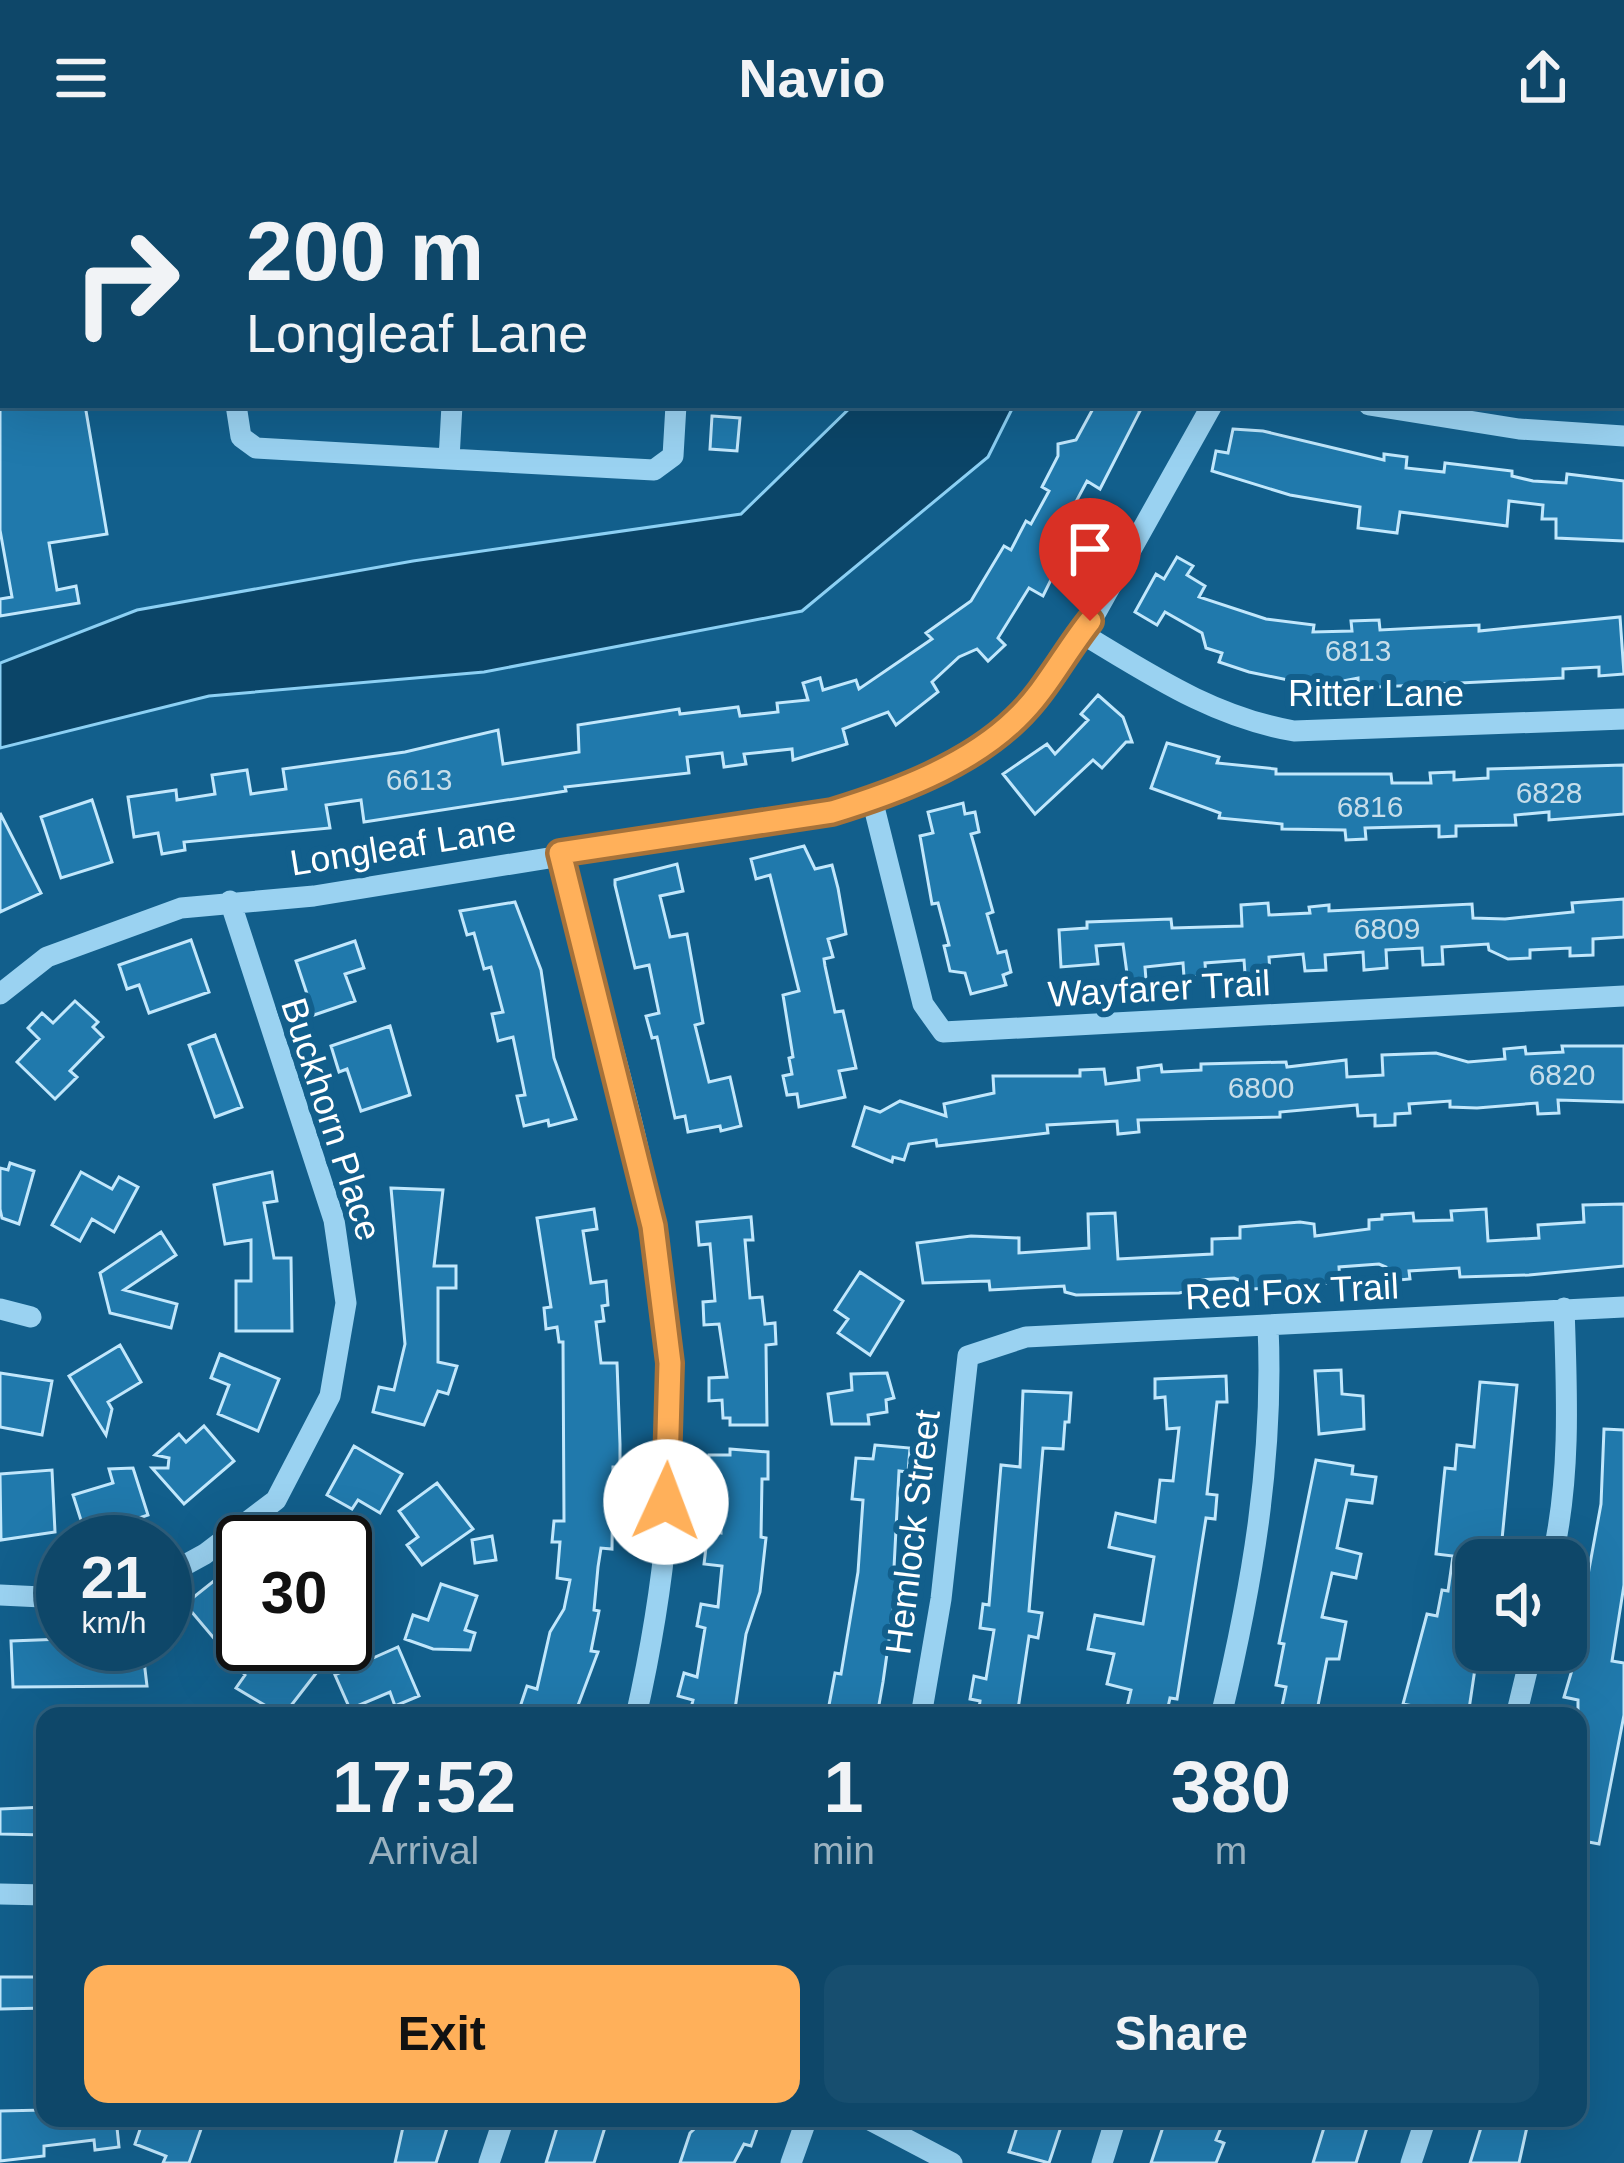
<!DOCTYPE html>
<html lang="en">
<head>
<meta charset="utf-8">
<style>
	:root { --surface:#0e4769; --page:#174e6f; --text:#f1f3f6; --muted:#9bb2c0; --line:#2e5f7d; --accent:#ffb05a }
	body { margin:0; font-family:Arial,sans-serif; background:var(--page); color:var(--text); height:100vh; display:flex; flex-direction:column; font-size:45px; white-space:nowrap }
	* { box-sizing:border-box; margin:0 }
	p { font-size:39px; color:var(--muted) }
	.icon { flex:none; width:66px; height:66px; fill:none; stroke:currentColor; stroke-width:2; stroke-linecap:round; stroke-linejoin:round }
	.map { position:relative; flex:1; overflow:hidden }
	.side { position:absolute; left:36px; top:1551px; width:1551px; height:420px; display:flex; flex-direction:column; background:var(--surface); border-radius:24px; box-shadow:0 12px 48px #0002,0 0 0 3px var(--line) }
	.side>* { flex:none }
	.hud { position:absolute; left:0px; top:0px; width:1626px; height:252px; box-shadow:0 12px 48px #0002,0 0 0 3px var(--line); background:#0e4769; color:var(--text); overflow:hidden }
	.buttons { position:absolute; left:1455px; top:1383px; display:grid; gap:24px }
	.buttons a { display:grid; place-items:center; width:132px; height:132px; border-radius:24px; background:var(--surface); box-shadow:0 12px 48px #0002,0 0 0 3px var(--line); font-size:60px }
	.speed { position:absolute; left:36px; top:1359px; display:flex; gap:24px; font-size:60px; font-weight:700; text-align:center }
	.speed>* { display:grid; place-content:center; width:156px; height:156px; border-radius:50%; background:var(--surface); box-shadow:0 12px 48px #0002,0 0 0 3px var(--line); line-height:1 }
	.speed small { font-size:30px; font-weight:400 }
	.speed .limit { border:6px solid #111; border-radius:18px; background:#fff; color:#111 }
	.pin { position:absolute; display:grid; place-items:center; width:102px; height:102px; color:#fff; margin:-123px -51px; border-radius:50% 50% 50% 0; rotate:-45deg; box-shadow:0 0 12px #0007 }
	.pin .icon { rotate:45deg }
	.me { position:absolute; width:132px; margin:-66px; rotate:2deg; stroke-linejoin:round; filter:drop-shadow(0 0 9px #0008) }
	.turn { display:flex; align-items:center; gap:42px; height:252px; padding:0 48px; font-size:54px }
	.turn .icon { width:156px; height:156px; stroke-width:2.5 }
	.turn b { display:block; font-size:84px; line-height:102px }
	.eta { display:flex; justify-content:space-evenly; align-items:center; height:204px; text-align:center }
	.eta b { font-size:72px; font-weight:600; line-height:84px }
	.button { display:flex; gap:24px; margin-top:auto; padding:24px 48px }
	.button a { flex:1; height:138px; border-radius:24px; background:var(--accent); color:#111; font-size:48px; font-weight:600; line-height:138px; text-align:center }
	.button a+a { background:var(--page); color:var(--text) }
	header { display:flex; justify-content:space-between; align-items:center; height:156px; padding:0 48px; background:var(--surface); font-size:54px; font-weight:600 }
	.map>svg:first-child { display:block }
	.water { fill:#0b4568; stroke:#8cd0f4; stroke-width:3 }
	.building { fill:#2079ac; stroke:#c1e7fc; stroke-width:3 }
	.lines { fill:none; stroke-linecap:round; stroke-linejoin:round }
	.minor { stroke:#9ad2f1; stroke-width:21 }
	.major { stroke:#e4f4ff; stroke-width:30 }
	.route-casing { stroke:#a6723a; stroke-width:30 }
	.route { stroke:#ffb05a; stroke-width:21 }
	.labels { text-anchor:middle; stroke-width:12; stroke-linejoin:round; paint-order:stroke }
	.number-label { font-size:30px; fill:#c7deea }
	.street-label { font-size:36px; fill:#fff; stroke:#125f8c }
</style>
</head>
<body>
<header><svg class="icon" aria-label="menu" viewBox="0 0 24 24"><path d="M4 6h16M4 12h16M4 18h16"/></svg>Navio<svg class="icon" aria-label="share" viewBox="0 0 24 24"><path d="M12 15V3M7 8l5-5 5 5M5 13v7h14v-7"/></svg></header>
<div class="map">
<svg width="1624" height="2007" viewBox="0 0 1624 2007">
	<rect width="100%" height="100%" fill="#125f8c"/>
	<path class="water" d="M 853,249 L 1014,249 L 988,301 L 802,455 L 484,516 L 209,540 L 0,592 L 0,507 L 137,454 L 413,405 L 741,358 Z"/>
	<path class="building" d="M 0,249 L 85,249 L 107,378 L 49,387 L 57,434 L 76,430 L 79,447 L 0,460 L 0,443 L 12,441 L 0,374 Z
		M 1095,249 L 1128,249 L 1140,255 L 1100,333 L 1087,325 L 1069,359 L 1080,365 L 1043,440 L 1029,432 L 998,482 L 1005,489 L 988,505 L 977,493 L 959,501 L 932,526 L 938,536 L 896,569 L 888,556 L 843,573 L 847,588 L 793,604 L 792,593 L 744,598 L 746,608 L 724,611 L 722,597 L 687,601 L 689,617 L 565,631 L 566,635 L 364,666 L 361,644 L 326,649 L 330,672 L 184,686 L 185,694 L 162,698 L 158,677 L 134,681 L 128,641 L 176,634 L 177,644 L 215,638 L 212,619 L 247,614 L 251,638 L 286,633 L 283,613 L 405,596 L 498,574 L 503,608 L 579,596 L 578,569 L 679,553 L 680,558 L 738,551 L 740,560 L 778,556 L 777,547 L 808,544 L 803,527 L 820,522 L 823,534 L 856,524 L 859,533 L 932,483 L 926,477 L 971,445 L 1004,390 L 1011,394 L 1026,365 L 1031,368 L 1049,335 L 1042,331 L 1058,300 L 1058,288 L 1076,284 Z
		M 712,260 L 740,262 L 737,295 L 710,293 Z
		M 1233,273 L 1263,275 L 1384,304 L 1384,298 L 1407,301 L 1406,312 L 1444,316 L 1445,307 L 1512,315 L 1512,320 L 1533,325 L 1566,327 L 1567,318 L 1624,325 L 1624,385 L 1556,382 L 1556,363 L 1542,363 L 1543,349 L 1509,345 L 1507,370 L 1400,356 L 1397,377 L 1358,372 L 1360,351 L 1290,339 L 1212,315 L 1216,295 L 1228,297 Z
		M 1177,401 L 1193,410 L 1187,419 L 1205,430 L 1199,441 L 1266,463 L 1314,469 L 1313,476 L 1352,475 L 1351,465 L 1379,464 L 1380,474 L 1479,469 L 1479,475 L 1620,461 L 1624,518 L 1599,520 L 1599,511 L 1563,513 L 1563,522 L 1358,532 L 1358,522 L 1317,530 L 1249,516 L 1219,506 L 1222,497 L 1206,492 L 1202,477 L 1165,456 L 1157,469 L 1135,456 L 1156,418 L 1164,423 Z
		M 1098,539 L 1123,561 L 1132,586 L 1126,586 L 1102,612 L 1093,604 L 1035,658 L 1003,618 L 1047,588 L 1055,598 L 1088,564 L 1081,558 Z
		M 1167,587 L 1219,601 L 1217,607 L 1276,613 L 1276,618 L 1391,618 L 1392,627 L 1431,627 L 1430,617 L 1454,616 L 1454,624 L 1488,622 L 1488,613 L 1624,609 L 1624,658 L 1549,664 L 1549,656 L 1515,659 L 1516,669 L 1456,670 L 1456,680 L 1439,681 L 1439,670 L 1365,672 L 1366,683 L 1346,684 L 1345,674 L 1282,673 L 1282,668 L 1219,662 L 1220,657 L 1151,632 Z
		M 92,644 L 112,706 L 61,722 L 41,661 Z
		M 963,647 L 965,658 L 975,656 L 979,676 L 971,678 L 993,756 L 987,758 L 998,797 L 1006,795 L 1011,816 L 1003,819 L 1006,829 L 971,838 L 965,817 L 950,815 L 944,790 L 949,789 L 938,747 L 932,748 L 920,680 L 933,677 L 928,656 Z
		M 0,657 L 41,737 L 0,756 Z
		M 804,690 L 815,713 L 832,709 L 838,732 L 846,778 L 828,783 L 833,801 L 824,803 L 825,810 L 835,856 L 843,855 L 856,912 L 839,915 L 845,941 L 799,951 L 797,938 L 787,939 L 783,920 L 792,918 L 789,902 L 793,901 L 783,839 L 799,835 L 770,719 L 756,723 L 751,703 Z
		M 677,708 L 683,735 L 660,740 L 670,781 L 687,778 L 703,867 L 695,869 L 709,926 L 730,921 L 741,970 L 721,975 L 720,970 L 688,976 L 685,960 L 675,962 L 657,881 L 652,882 L 646,860 L 659,857 L 649,809 L 635,812 L 615,729 L 615,724 Z
		M 1624,743 L 1624,781 L 1593,783 L 1593,799 L 1570,800 L 1570,792 L 1530,794 L 1530,802 L 1508,803 L 1489,794 L 1488,788 L 1442,791 L 1443,808 L 1423,809 L 1422,792 L 1386,794 L 1387,812 L 1364,814 L 1363,796 L 1325,799 L 1326,814 L 1305,815 L 1303,798 L 1269,801 L 1270,817 L 1245,818 L 1244,804 L 1205,807 L 1206,820 L 1184,821 L 1183,807 L 1145,811 L 1146,824 L 1128,825 L 1123,788 L 1096,790 L 1098,808 L 1061,811 L 1059,774 L 1087,772 L 1087,766 L 1171,763 L 1172,772 L 1242,770 L 1241,749 L 1268,747 L 1269,759 L 1310,757 L 1309,751 L 1329,749 L 1329,755 L 1472,748 L 1473,762 L 1505,763 L 1573,756 L 1572,747 Z
		M 515,746 L 541,814 L 554,902 L 576,963 L 549,970 L 548,964 L 524,970 L 517,940 L 525,939 L 513,881 L 498,885 L 492,858 L 503,856 L 491,811 L 484,813 L 474,777 L 467,779 L 460,755 Z
		M 191,784 L 209,836 L 149,857 L 139,829 L 127,833 L 119,809 Z
		M 355,785 L 364,812 L 345,818 L 355,845 L 314,859 L 296,805 Z
		M 75,845 L 98,866 L 93,871 L 103,881 L 70,915 L 77,921 L 55,943 L 17,906 L 39,883 L 28,872 L 42,857 L 53,867 Z
		M 390,870 L 410,939 L 361,955 L 347,913 L 339,916 L 331,890 Z
		M 215,879 L 242,951 L 215,961 L 189,889 Z
		M 1562,890 L 1624,890 L 1624,946 L 1558,944 L 1559,957 L 1538,958 L 1537,947 L 1477,952 L 1450,951 L 1450,945 L 1409,948 L 1410,957 L 1395,958 L 1395,969 L 1375,970 L 1375,959 L 1358,960 L 1357,949 L 1280,956 L 1280,961 L 1138,964 L 1139,976 L 1118,978 L 1117,965 L 1047,969 L 1048,977 L 937,990 L 936,984 L 909,988 L 904,1004 L 893,1001 L 892,1006 L 853,990 L 865,951 L 880,956 L 900,945 L 946,960 L 944,948 L 994,937 L 993,920 L 1080,920 L 1080,914 L 1104,913 L 1106,928 L 1139,924 L 1138,912 L 1161,909 L 1162,916 L 1201,914 L 1201,908 L 1286,906 L 1287,911 L 1346,904 L 1347,921 L 1383,919 L 1382,899 L 1436,897 L 1468,906 L 1505,903 L 1504,893 L 1525,891 L 1526,898 L 1563,896 Z
		M 10,1007 L 34,1015 L 19,1068 L 2,1062 L 0,1053 L 0,1012 L 8,1014 Z
		M 81,1016 L 112,1033 L 119,1021 L 138,1031 L 114,1076 L 92,1063 L 80,1085 L 52,1069 Z
		M 272,1016 L 277,1045 L 264,1047 L 274,1102 L 291,1102 L 292,1175 L 236,1175 L 236,1125 L 251,1125 L 251,1084 L 225,1088 L 214,1029 Z
		M 391,1032 L 443,1034 L 434,1110 L 456,1110 L 456,1132 L 438,1132 L 438,1206 L 457,1210 L 448,1238 L 438,1235 L 424,1269 L 373,1256 L 379,1231 L 394,1234 L 405,1188 Z
		M 1624,1048 L 1624,1110 L 1529,1119 L 1460,1121 L 1459,1112 L 1409,1115 L 1410,1123 L 1387,1125 L 1386,1111 L 1379,1108 L 1339,1111 L 1340,1126 L 1241,1134 L 1241,1125 L 1234,1122 L 1198,1124 L 1199,1133 L 1179,1137 L 1076,1139 L 1065,1136 L 1064,1130 L 990,1134 L 989,1125 L 923,1127 L 917,1087 L 971,1080 L 1019,1082 L 1019,1097 L 1089,1092 L 1088,1058 L 1115,1057 L 1118,1103 L 1212,1098 L 1212,1083 L 1240,1082 L 1240,1071 L 1300,1066 L 1314,1068 L 1315,1080 L 1369,1073 L 1369,1064 L 1382,1063 L 1382,1059 L 1413,1057 L 1414,1065 L 1452,1064 L 1451,1055 L 1486,1053 L 1488,1085 L 1539,1082 L 1538,1069 L 1584,1066 L 1583,1049 Z
		M 594,1053 L 597,1073 L 583,1075 L 591,1127 L 606,1125 L 608,1149 L 602,1150 L 604,1165 L 596,1166 L 601,1207 L 617,1207 L 620,1288 L 620,1311 L 613,1311 L 612,1393 L 601,1392 L 598,1411 L 594,1454 L 599,1455 L 591,1495 L 598,1496 L 574,1560 L 517,1560 L 527,1530 L 537,1533 L 550,1476 L 564,1453 L 570,1424 L 557,1422 L 560,1386 L 552,1386 L 554,1365 L 564,1365 L 563,1186 L 559,1186 L 557,1171 L 546,1173 L 544,1152 L 551,1151 L 537,1062 Z
		M 751,1061 L 753,1084 L 745,1084 L 750,1142 L 762,1141 L 765,1168 L 775,1167 L 776,1188 L 766,1189 L 767,1269 L 730,1269 L 730,1262 L 723,1262 L 722,1244 L 709,1245 L 709,1222 L 727,1221 L 719,1168 L 704,1169 L 703,1146 L 715,1145 L 710,1088 L 699,1089 L 697,1066 Z
		M 161,1076 L 176,1099 L 124,1134 L 177,1148 L 171,1172 L 110,1157 L 100,1117 Z
		M 860,1116 L 903,1145 L 870,1199 L 838,1177 L 848,1163 L 835,1154 Z
		M 120,1189 L 141,1226 L 108,1246 L 112,1253 L 106,1279 L 69,1220 Z
		M 220,1198 L 279,1223 L 258,1275 L 218,1258 L 229,1229 L 211,1222 Z
		M 1341,1214 L 1342,1238 L 1363,1240 L 1364,1273 L 1319,1278 L 1315,1215 Z
		M 0,1217 L 52,1225 L 42,1279 L 0,1271 Z
		M 887,1217 L 894,1242 L 886,1244 L 887,1256 L 868,1259 L 869,1268 L 832,1268 L 828,1238 L 852,1234 L 851,1218 Z
		M 1226,1220 L 1227,1246 L 1217,1246 L 1207,1338 L 1217,1339 L 1215,1363 L 1206,1362 L 1177,1543 L 1170,1542 L 1166,1560 L 1125,1560 L 1131,1534 L 1107,1528 L 1114,1498 L 1088,1493 L 1095,1459 L 1143,1468 L 1154,1401 L 1109,1391 L 1116,1357 L 1155,1366 L 1160,1324 L 1173,1325 L 1179,1272 L 1167,1273 L 1165,1241 L 1155,1242 L 1155,1223 Z
		M 1480,1226 L 1517,1229 L 1500,1404 L 1476,1404 L 1476,1506 L 1468,1560 L 1463,1560 L 1403,1548 L 1427,1458 L 1437,1460 L 1442,1434 L 1448,1435 L 1453,1400 L 1436,1398 L 1445,1312 L 1455,1313 L 1457,1289 L 1474,1291 Z
		M 1023,1235 L 1071,1237 L 1069,1266 L 1065,1266 L 1063,1293 L 1043,1292 L 1029,1455 L 1042,1457 L 1038,1482 L 1029,1480 L 1017,1560 L 978,1560 L 980,1545 L 970,1543 L 974,1520 L 986,1523 L 994,1474 L 980,1472 L 983,1448 L 989,1449 L 1001,1309 L 1020,1311 Z
		M 204,1270 L 234,1305 L 184,1348 L 152,1312 L 168,1312 L 169,1302 L 155,1299 L 179,1278 L 186,1286 Z
		M 1604,1273 L 1624,1274 L 1624,1429 L 1612,1505 L 1624,1507 L 1624,1559 L 1599,1688 L 1578,1684 L 1578,1544 L 1564,1541 L 1577,1497 L 1583,1498 L 1588,1458 L 1581,1457 L 1601,1348 Z
		M 875,1289 L 910,1292 L 908,1316 L 899,1315 L 894,1412 L 899,1413 L 883,1526 L 877,1560 L 827,1560 L 835,1517 L 841,1518 L 858,1416 L 863,1344 L 852,1343 L 856,1302 L 873,1303 Z
		M 354,1290 L 402,1318 L 380,1357 L 358,1344 L 352,1353 L 327,1339 Z
		M 730,1293 L 768,1296 L 768,1323 L 762,1323 L 761,1381 L 766,1382 L 760,1436 L 746,1478 L 734,1560 L 689,1560 L 693,1544 L 678,1540 L 684,1517 L 697,1521 L 705,1472 L 697,1470 L 701,1448 L 718,1451 L 722,1410 L 704,1408 L 708,1375 L 721,1377 L 721,1322 L 708,1322 L 709,1299 L 730,1299 Z
		M 1316,1304 L 1353,1310 L 1352,1318 L 1376,1321 L 1372,1347 L 1347,1344 L 1337,1392 L 1361,1398 L 1356,1422 L 1332,1417 L 1322,1461 L 1346,1466 L 1339,1503 L 1327,1503 L 1316,1560 L 1280,1560 L 1286,1531 L 1276,1529 L 1284,1488 L 1279,1487 Z
		M 133,1312 L 148,1359 L 86,1380 L 73,1339 L 113,1327 L 109,1313 Z
		M 52,1314 L 55,1376 L 1,1384 L 0,1318 Z
		M 437,1327 L 473,1373 L 422,1409 L 407,1389 L 418,1381 L 399,1355 Z
		M 492,1380 L 496,1404 L 475,1407 L 472,1384 Z
		M 220,1420 L 243,1449 L 243,1488 L 278,1488 L 317,1516 L 283,1560 L 236,1532 L 245,1519 L 185,1448 Z
		M 441,1428 L 477,1440 L 465,1474 L 475,1477 L 470,1494 L 433,1493 L 405,1483 L 413,1459 L 428,1464 Z
		M 63,1483 L 63,1488 L 142,1488 L 147,1530 L 13,1531 L 11,1485 Z
		M 398,1491 L 419,1540 L 395,1550 L 390,1536 L 350,1553 L 335,1519 Z
		M 45,1651 L 45,1679 L 0,1678 L 0,1653 Z
		M 0,1821 L 45,1821 L 45,1852 L 0,1853 Z
		M 44,1954 L 44,1962 L 116,1962 L 119,1991 L 95,1994 L 94,1984 L 44,1990 L 44,2000 L 0,2005 L 0,1955 Z
		M 144,1962 L 205,1962 L 189,2007 L 163,2007 L 166,2000 L 135,1988 Z
		M 405,1962 L 449,1966 L 436,2007 L 395,2007 Z
		M 560,1962 L 606,1968 L 594,2007 L 546,2007 Z
		M 706,1962 L 761,1962 L 751,1990 L 744,1988 L 734,2007 L 680,2007 L 690,1977 Z
		M 1020,1962 L 1064,1962 L 1049,2007 L 1009,1996 Z
		M 1166,1962 L 1185,1969 L 1188,1962 L 1225,1962 L 1216,1984 L 1224,1987 L 1216,2007 L 1151,2007 Z
		M 1327,1962 L 1370,1962 L 1356,2007 L 1313,2007 Z
		M 1484,1962 L 1529,1962 L 1519,2007 L 1470,2007 Z"/>
	<g class="lines">
		<path class="minor" d="M 247,3 L 247,0
			M 688,3 L 689,0
			M 1308,3 L 1309,0
			M 236,249 L 241,281 L 256,292 L 449,303
			M 452,249 L 449,303 L 654,314 L 673,300 L 676,249
			M 1369,249 L 1519,273 L 1624,280
			M 1081,477 C 1151,519 1213,561 1294,575 L 1624,563
			M 872,643 L 923,848 L 943,876 L 1624,840
			M 560,697 C 603,863 661,1034 670,1206 C 677,1324 662,1445 636,1560
			M 0,838 L 47,801 L 181,752 L 314,740 L 832,656 L 951,608 L 1016,563 L 1091,465 L 1212,249
			M 0,1153 L 31,1161
			M 258,1360 L 290,1386
			M 1552,1404 C 1571,1321 1567,1237 1564,1152
			M 165,1420 L 205,1398 L 276,1344 L 330,1240 L 346,1147 L 334,1064 L 230,745
			M 345,1430 L 351,1435
			M 0,1439 L 63,1442
			M 921,1560 L 941,1443 L 968,1200 L 1026,1181 L 1624,1151
			M 1221,1560 C 1252,1430 1274,1304 1268,1170
			M 1516,1560 L 1532,1494
			M 0,1738 L 45,1739
			M 866,1962 L 952,2007
			M 489,2007 L 504,1962
			M 791,2007 L 807,1962
			M 1102,2007 L 1116,1962
			M 1411,2007 L 1426,1962"/>
		<path class="major" d="M 1105,0 L 1113,3
			M 1366,0 L 1383,3
			M 1623,31 L 1624,31
			M 1623,107 L 1624,107"/>
	</g>
	<g class="lines">
		<g class="route-casing">
			<path id="route" d="M 666,1346 L 670,1207 L 653,1070 L 560,697 L 832,656 C 894,637 968,610 1016,563 C 1045,536 1065,496 1090,465"/>
		</g>
		<use href="#route" class="route"/>
	</g>
	<g class="labels">
		<g class="number-label">
			<text x="1358" y="505">6813</text>
			<text x="419" y="634">6613</text>
			<text x="1549" y="647">6828</text>
			<text x="1370" y="661">6816</text>
			<text x="1387" y="783">6809</text>
			<text x="1562" y="929">6820</text>
			<text x="1261" y="942">6800</text>
		</g>
		<g class="street-label">
			<text x="1376" y="550">Ritter Lane</text>
			<text transform="translate(403 689) rotate(-9)" y="13">Longleaf Lane</text>
			<text transform="translate(1159 832) rotate(-3)" y="13">Wayfarer Trail</text>
			<text transform="translate(332 963) rotate(72)" y="13">Buckhorn Place</text>
			<text transform="translate(1292 1135) rotate(-3)" y="13">Red Fox Trail</text>
			<text transform="translate(912 1376) rotate(-83)" y="13">Hemlock Street</text>
		</g>
	</g>
</svg>
<div class="buttons">
<a><svg class="icon" aria-label="sound" viewBox="0 0 24 24"><path d="M4 9h4l5-4v14l-5-4H4zM17 9q2 3 0 6"/></svg></a>
</div>
<div class="speed"><div>21<small>km/h</small></div><div class="limit">30</div></div>
<div class="pin" style="left:1090px;top:465px;background:#d93025"><svg class="icon" aria-label="arrive" viewBox="0 0 24 24"><path d="M6 21V4h12l-3 4 3 4H6"/></svg></div>
<svg class="me" style="left:666px;top:1346px" viewBox="-20 -20 40 40"><circle r="19" fill="#fff"/><path d="M0-13L10 11 0 6-10 11z" fill="#ffb05a"/></svg>
<div class="hud">
<div class="turn"><svg class="icon" aria-label="right" viewBox="0 0 24 24"><path d="M7 20v-9h11M14 6l5 5-5 5"/></svg><div><b>200 m</b>Longleaf Lane</div></div>
</div>
<section class="side">
<div class="eta">
<div><b>17:52</b><p>Arrival</p></div>
<div><b>1</b><p>min</p></div>
<div><b>380</b><p>m</p></div>
</div>
<div class="button"><a>Exit</a><a>Share</a></div>
</section>
</div>
</body>
</html>
